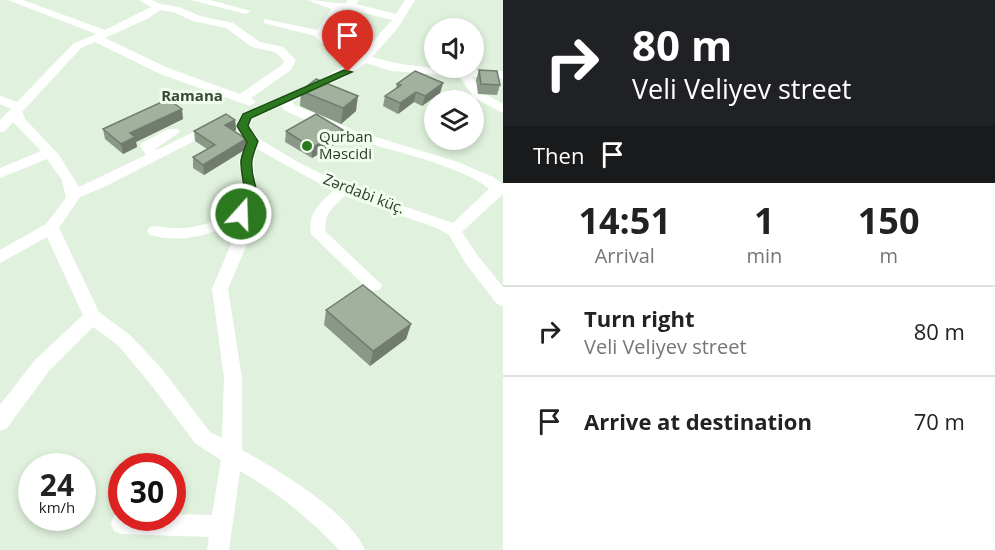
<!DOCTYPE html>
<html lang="en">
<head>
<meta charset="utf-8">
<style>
	:root { --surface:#fff; --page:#f6f6f6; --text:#222; --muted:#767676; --line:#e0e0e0 }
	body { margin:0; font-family:"Open Sans",sans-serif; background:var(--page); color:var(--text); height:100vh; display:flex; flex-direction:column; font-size:22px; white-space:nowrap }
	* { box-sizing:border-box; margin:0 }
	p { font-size:20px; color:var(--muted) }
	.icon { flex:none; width:33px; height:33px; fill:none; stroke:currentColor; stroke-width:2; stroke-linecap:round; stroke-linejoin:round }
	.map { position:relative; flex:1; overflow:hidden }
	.sheet { display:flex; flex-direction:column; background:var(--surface); width:492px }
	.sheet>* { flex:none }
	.top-card { background:#202124; color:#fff; overflow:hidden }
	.fabs { position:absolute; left:424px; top:18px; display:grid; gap:12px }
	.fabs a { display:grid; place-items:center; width:60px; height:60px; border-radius:50%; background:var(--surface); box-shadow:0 3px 9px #0003; font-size:30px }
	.speed { position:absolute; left:18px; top:453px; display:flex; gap:12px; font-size:30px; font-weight:700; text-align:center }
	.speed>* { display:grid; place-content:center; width:78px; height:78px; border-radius:50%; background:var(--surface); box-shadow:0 3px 9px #0003; line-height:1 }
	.speed small { font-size:15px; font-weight:400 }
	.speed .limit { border:9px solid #d22; background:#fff; color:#111 }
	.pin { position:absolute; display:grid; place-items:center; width:51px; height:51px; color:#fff; margin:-62px -26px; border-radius:50% 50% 50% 0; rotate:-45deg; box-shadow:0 0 6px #0007 }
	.pin .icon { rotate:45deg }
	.me { position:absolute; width:66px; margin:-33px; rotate:20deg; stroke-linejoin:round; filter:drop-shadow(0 0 4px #0008) }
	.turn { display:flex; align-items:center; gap:21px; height:126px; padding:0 30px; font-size:27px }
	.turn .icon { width:78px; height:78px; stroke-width:2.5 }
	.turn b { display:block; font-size:42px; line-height:51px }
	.then { display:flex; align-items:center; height:57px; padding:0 30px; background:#0003; gap:12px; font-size:22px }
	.eta { display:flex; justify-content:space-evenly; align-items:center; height:102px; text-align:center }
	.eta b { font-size:36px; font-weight:700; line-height:42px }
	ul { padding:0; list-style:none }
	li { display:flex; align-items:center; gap:18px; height:90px; padding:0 30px; border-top:2px solid var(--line) }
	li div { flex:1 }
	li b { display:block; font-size:22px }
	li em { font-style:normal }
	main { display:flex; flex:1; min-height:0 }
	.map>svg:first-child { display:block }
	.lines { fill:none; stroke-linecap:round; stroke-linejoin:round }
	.minor { fill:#fff; fill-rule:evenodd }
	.wall { fill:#8a9888 }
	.shaded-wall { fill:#717c6f }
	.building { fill:#a1b19e; stroke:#717c6f; stroke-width:1.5 }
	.route { fill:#2c781e; stroke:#1d4e14; stroke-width:1.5 }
	.poi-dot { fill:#2c781e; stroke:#f0feed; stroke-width:2 }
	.labels { text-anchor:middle; stroke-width:6; stroke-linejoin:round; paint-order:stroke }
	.far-quarter-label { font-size:15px; font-weight:bold; fill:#394736; stroke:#f0feed }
	.poi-label { font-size:15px; fill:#313830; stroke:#f0feed; text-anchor:start }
	.street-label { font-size:15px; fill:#313830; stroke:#f0feed }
</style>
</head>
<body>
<main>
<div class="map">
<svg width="503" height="550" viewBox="0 0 503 550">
	<rect width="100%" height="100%" fill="#e0f2dd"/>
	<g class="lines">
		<path class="minor" d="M 8,0 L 23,0 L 105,30 L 151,7 L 139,0 L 152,0 L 160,4 L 179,7 L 200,16 L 233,23 L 260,42 L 283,47 L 296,60 L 291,70 L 251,98 L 256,102 L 250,106 L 160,74 L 95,42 L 81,48 L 22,112 L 26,120 L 59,155 L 79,187 L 146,155 L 140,146 L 142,143 L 168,129 L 178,129 L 180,132 L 155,149 L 157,150 L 208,125 L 218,125 L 220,128 L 102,188 L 80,197 L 59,228 L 99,312 L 130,335 L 162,369 L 210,432 L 222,438 L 224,378 L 212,289 L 231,244 L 222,229 C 197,238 175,242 150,235 L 147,231 L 150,227 C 158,225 165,228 174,228 C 196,230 221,220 239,207 L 243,192 L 239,161 L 246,141 L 236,126 L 242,113 L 316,82 L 356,59 L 321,43 L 315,36 L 264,23 L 264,19 L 317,30 L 331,9 L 308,0 C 321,0 333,4 346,3 L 348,0 L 359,0 L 356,4 L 396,14 L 405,0 L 415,0 L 398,28 L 372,57 C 414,70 459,69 503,71 L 503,79 L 472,77 L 482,92 L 503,104 L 503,113 L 474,98 L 459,76 L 391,71 L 366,63 L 345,77 L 292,102 L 295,105 L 356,131 L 458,162 L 493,177 L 503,184 L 503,194 L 462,232 L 478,256 L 503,287 L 503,306 L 497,304 L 466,264 L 449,235 L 437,228 L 345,196 C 334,206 322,215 326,232 L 382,285 L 380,289 L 374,291 L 368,289 L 311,234 C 307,215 319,203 333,191 L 257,149 C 245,180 275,203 235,223 L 244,234 L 247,244 L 228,289 L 242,378 L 242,450 C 278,470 349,512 365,550 L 339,550 C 310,518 277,493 240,471 L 229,550 L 207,550 L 209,537 L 122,534 L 114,531 L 111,523 L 114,515 L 122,512 L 122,518 L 172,518 L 172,514 L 212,515 L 221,460 L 196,444 L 148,381 L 118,345 L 93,327 L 49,371 L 7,428 L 0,431 L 0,405 L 3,401 L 35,360 L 83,315 L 47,237 L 0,263 L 0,250 L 46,224 L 66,198 L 62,180 L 47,159 L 0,178 L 0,168 L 41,151 L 13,122 L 5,131 L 0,132 L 0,120 L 11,109 L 0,104 L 0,96 L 17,102 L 73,44 L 96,34 ZM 349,9 L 392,20 L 363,53 L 329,39 L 325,34 L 341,10 ZM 160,10 L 173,12 L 193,21 L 226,28 L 252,47 L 275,52 L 284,61 L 282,65 L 240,94 L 168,68 L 105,38 L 149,18 ZM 282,106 L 285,111 C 307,120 328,131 350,138 C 385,149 464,166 489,189 L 453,223 L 348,187 L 298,162 L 258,138 L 250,126 L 253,118 Z
			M 191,0 L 210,0 L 251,11 L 246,14 Z"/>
	</g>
	<path class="wall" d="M 479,70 L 500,85 L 497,95 L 478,94 L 476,80 Z
		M 443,83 L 440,93 L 422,106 L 414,102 L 398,114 L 383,106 L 385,96 L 396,88 L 397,84 Z
		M 301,91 L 356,111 L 341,124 L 300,106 Z
		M 183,119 L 136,142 L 137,147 L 123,154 L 105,139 L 103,129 Z
		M 235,120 L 236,130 L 234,131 L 246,149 L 204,175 L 193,168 L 193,157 L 207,149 L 195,141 L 194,131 Z
		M 286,131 L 342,140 L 312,158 L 285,142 Z
		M 326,310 L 411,324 L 406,339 L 370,366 L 324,325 Z"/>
	<path class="shaded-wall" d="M 443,83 L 440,93 L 422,106 L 425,96 Z
		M 416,92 L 414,102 L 398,114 L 400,103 Z
		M 358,96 L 356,111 L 341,124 L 343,108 Z
		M 182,109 L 183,119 L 136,142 L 137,147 L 123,154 L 121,144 L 130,133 Z
		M 235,120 L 236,130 L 226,136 L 225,125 Z
		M 343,130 L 342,140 L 312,158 L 312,148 Z
		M 246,139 L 246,149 L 204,175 L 203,165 Z
		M 411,324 L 406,339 L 370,366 L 373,351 Z"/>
	<path class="building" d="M 479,70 L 497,71 L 500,85 L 481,84 Z
		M 415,71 L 443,83 L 425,96 L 416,92 L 400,103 L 385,96 L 401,85 L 397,84 Z
		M 316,79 L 358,96 L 343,108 L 301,91 Z
		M 450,91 L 469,97 L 466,100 L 442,100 Z
		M 168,99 L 182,109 L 130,133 L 135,137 L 121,144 L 103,129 Z
		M 226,114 L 235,120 L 225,125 L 246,139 L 203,165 L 193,157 L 215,145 L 194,131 Z
		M 316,114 L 343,130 L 312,148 L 286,131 Z
		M 363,285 L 411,324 L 373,351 L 326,310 Z"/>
	<path class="route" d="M 344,70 L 352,72 L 251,118 L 248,126 L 258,141 C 256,147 253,154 252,160 C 249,186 268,190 245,217 L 237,217 L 235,214 C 251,189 242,190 241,164 C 240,157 245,149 247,142 L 237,126 L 243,114 Z"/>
	<circle class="poi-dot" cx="307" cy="146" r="6"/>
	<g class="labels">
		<g class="far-quarter-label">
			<text x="192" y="101">Ramana</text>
		</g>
		<g class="poi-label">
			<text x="319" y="142">Qurban<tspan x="319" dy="17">Məscidi</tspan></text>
		</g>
		<g class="street-label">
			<text transform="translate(364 194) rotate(21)" y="5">Zərdabi küç.</text>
		</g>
	</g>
</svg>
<div class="fabs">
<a><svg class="icon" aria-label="sound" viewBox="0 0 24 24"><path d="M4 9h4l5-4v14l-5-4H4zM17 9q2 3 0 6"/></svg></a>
<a><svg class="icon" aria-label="layers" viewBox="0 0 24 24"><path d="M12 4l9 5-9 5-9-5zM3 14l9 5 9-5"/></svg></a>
</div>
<div class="speed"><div>24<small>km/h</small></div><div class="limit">30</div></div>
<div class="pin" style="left:348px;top:72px;background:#d93025"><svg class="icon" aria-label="arrive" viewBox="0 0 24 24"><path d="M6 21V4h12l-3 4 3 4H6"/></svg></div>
<svg class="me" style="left:241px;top:214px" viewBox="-20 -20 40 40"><circle r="17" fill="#2c781e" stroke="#fff" stroke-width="3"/><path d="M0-11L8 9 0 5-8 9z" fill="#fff"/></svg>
</div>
<section class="sheet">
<div class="top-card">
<div class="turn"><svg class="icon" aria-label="right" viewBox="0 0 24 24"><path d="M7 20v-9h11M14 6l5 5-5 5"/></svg><div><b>80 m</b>Veli Veliyev street</div></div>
<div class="then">Then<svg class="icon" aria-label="arrive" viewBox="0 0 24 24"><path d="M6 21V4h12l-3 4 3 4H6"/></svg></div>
</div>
<div class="eta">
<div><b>14:51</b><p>Arrival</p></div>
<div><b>1</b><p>min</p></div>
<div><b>150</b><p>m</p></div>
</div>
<ul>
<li><svg class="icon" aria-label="right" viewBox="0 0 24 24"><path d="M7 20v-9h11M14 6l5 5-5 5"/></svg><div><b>Turn right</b><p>Veli Veliyev street</p></div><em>80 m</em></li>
<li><svg class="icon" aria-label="arrive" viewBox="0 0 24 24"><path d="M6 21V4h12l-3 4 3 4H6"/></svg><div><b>Arrive at destination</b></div><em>70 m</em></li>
</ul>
</section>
</main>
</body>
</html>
